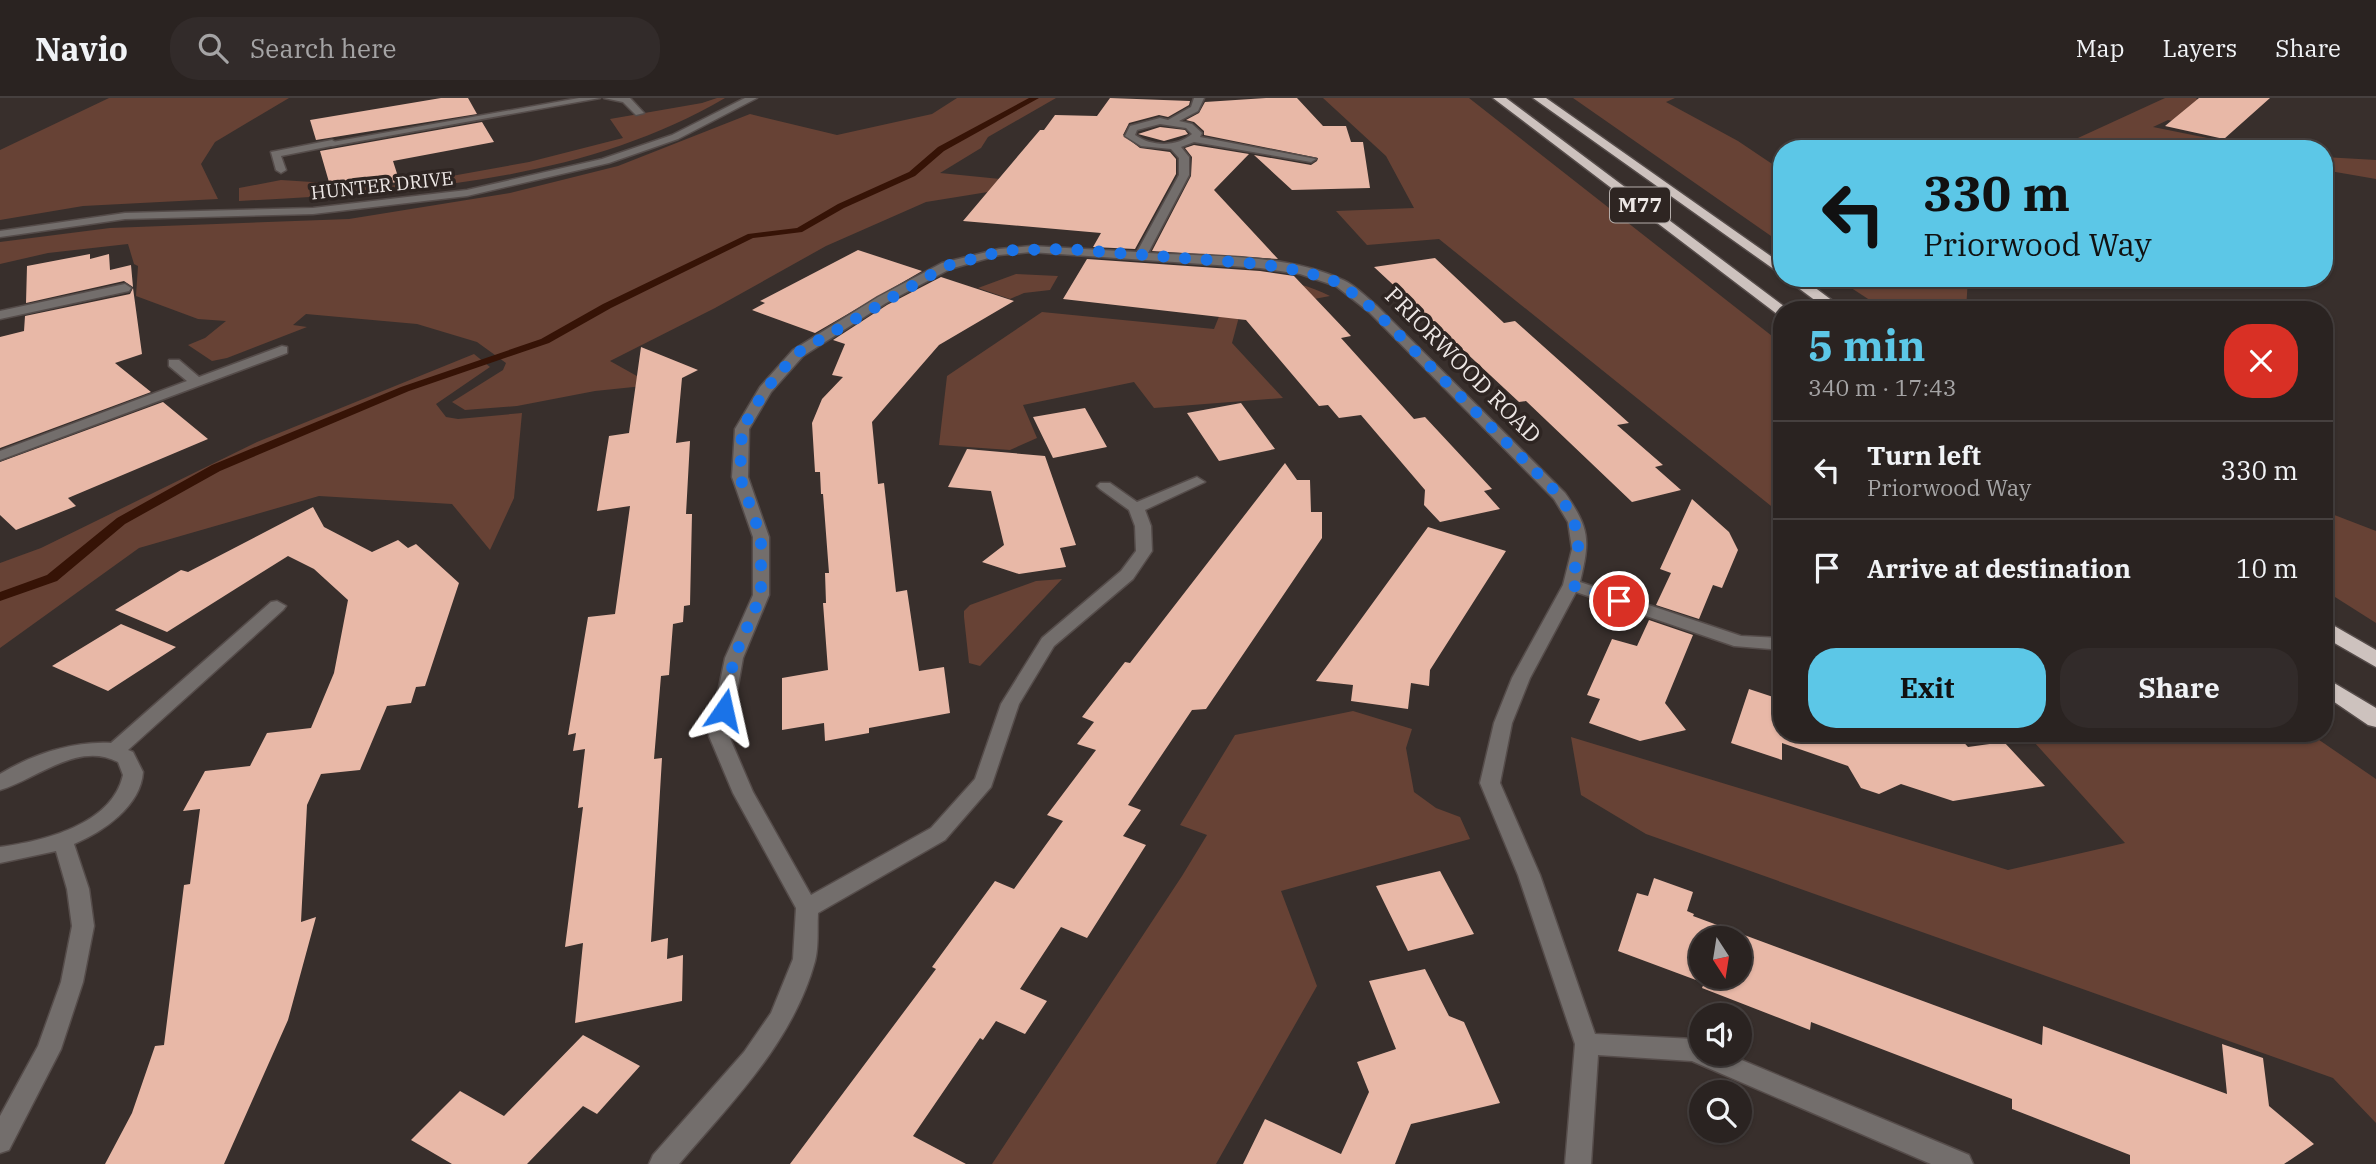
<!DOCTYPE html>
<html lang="en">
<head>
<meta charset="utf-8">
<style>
	:root { --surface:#2a2321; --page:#322b2a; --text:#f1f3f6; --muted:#a5a4a5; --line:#46403f; --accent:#5cc7e7 }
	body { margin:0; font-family:"IBM Plex Serif",serif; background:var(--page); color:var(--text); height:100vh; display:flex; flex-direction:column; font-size:26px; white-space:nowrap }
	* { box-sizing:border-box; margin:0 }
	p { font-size:23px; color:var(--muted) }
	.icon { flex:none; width:38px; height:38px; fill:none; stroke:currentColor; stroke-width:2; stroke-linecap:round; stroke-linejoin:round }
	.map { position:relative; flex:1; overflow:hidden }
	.sheet { position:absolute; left:1773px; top:203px; width:560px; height:441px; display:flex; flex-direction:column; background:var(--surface); border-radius:28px; box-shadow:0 2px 5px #0004,0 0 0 2px var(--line) }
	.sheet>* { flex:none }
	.top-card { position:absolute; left:1773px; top:42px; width:560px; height:147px; border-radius:28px; box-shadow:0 2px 5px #0004,0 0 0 2px var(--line); background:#5cc7e7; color:#111; overflow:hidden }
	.needle { width:46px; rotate:168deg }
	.fabs { position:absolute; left:1689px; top:828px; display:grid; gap:14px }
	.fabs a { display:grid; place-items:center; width:63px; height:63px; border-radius:50%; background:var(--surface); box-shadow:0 2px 5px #0004,0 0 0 2px var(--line); font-size:35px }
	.pin { position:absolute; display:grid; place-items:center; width:60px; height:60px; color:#fff; margin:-30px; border:4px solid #fff; border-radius:50%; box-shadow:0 2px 7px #0007 }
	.me { position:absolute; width:77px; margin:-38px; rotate:11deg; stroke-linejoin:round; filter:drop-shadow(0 0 5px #0008) }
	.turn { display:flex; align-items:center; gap:24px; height:147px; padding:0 35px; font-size:32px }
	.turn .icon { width:91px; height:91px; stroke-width:2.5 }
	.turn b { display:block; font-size:49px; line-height:60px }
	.round { display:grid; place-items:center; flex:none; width:74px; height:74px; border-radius:28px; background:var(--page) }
	.summary { display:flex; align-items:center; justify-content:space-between; height:119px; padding:0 35px }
	h1 { font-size:42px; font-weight:700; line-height:52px; color:var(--accent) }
	.cta { display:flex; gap:14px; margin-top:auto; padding:14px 35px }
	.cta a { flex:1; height:80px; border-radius:28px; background:var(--accent); color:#111; font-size:28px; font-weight:700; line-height:80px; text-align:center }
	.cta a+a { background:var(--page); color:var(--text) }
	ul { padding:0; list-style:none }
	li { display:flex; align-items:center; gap:21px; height:98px; padding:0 35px; border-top:2px solid var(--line) }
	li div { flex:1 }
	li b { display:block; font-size:26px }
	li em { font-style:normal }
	header { display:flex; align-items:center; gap:42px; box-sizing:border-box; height:98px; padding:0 35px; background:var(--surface); border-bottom:2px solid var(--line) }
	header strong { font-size:33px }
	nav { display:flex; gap:38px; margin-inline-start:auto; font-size:24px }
	.search { width:490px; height:63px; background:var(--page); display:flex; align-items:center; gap:18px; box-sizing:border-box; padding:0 24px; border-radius:28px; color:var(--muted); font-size:26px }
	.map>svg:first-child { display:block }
	.green { fill:#674235 }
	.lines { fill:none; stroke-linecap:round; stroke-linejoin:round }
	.stream { fill:#361306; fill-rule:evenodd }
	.building { fill:#e8b8a7; fill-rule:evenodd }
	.service-casing { stroke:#554c4a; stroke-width:3 }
	.minor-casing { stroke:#554c4a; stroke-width:3 }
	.tertiary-casing { stroke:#554c4a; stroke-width:3 }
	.motorway-casing { stroke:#554c4a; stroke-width:3 }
	.service { fill:#736e6c; fill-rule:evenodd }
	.minor { fill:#736e6c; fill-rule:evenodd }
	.tertiary { fill:#736e6c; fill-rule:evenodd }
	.motorway { fill:#cdc2be; fill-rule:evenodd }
	.route { stroke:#1a73e8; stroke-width:12; stroke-dasharray:0 21.6 }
	.labels { text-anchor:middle; stroke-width:7; stroke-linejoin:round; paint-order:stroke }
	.far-street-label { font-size:19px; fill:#ede7e5; stroke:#2e2522 }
	.shield { fill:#2e2522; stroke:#b4adaa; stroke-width:2 }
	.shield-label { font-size:21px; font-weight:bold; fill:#ede7e5 }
	.street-label { font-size:23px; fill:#ede7e5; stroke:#2e2522 }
</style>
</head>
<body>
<header>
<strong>Navio</strong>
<div class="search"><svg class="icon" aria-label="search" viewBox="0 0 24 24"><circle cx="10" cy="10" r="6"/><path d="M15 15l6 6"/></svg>Search here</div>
<nav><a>Map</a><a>Layers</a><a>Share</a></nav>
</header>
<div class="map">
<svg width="2376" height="1066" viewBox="0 0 2376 1066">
	<rect width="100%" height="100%" fill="#382f2c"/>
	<path class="green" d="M 109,0 L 289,0 L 215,44 L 201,66 L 218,101 L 83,108 L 0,122 L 0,52 Z
		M 717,0 L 725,0 C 580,85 403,94 239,103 L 239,90 L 281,82 L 389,89 L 433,73 L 435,81 L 529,64 L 623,40 L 610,21 L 702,5 Z
		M 957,0 L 1056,0 L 988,39 L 981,50 L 940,75 L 1151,96 L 994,93 L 926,104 L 826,148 L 715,210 L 610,263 L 653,287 L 595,293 L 517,308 L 465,312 L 452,304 L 503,272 L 506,265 L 477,244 L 417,226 L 306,216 L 293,227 L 307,229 L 227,260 L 212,263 L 188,247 L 205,240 L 226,223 L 198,221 L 136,198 L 138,168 L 134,166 L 128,146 L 48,155 L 0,166 L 0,144 L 110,130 L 349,121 L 510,95 L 618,68 L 750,16 L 837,37 L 932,16 Z
		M 1323,0 L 1469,0 L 1781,245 L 1781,416 L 1439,141 L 1367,147 L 1336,113 L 1414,110 L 1386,58 Z
		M 1573,0 L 1675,0 L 1666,4 L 1738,43 L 1781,72 L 1781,145 Z
		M 2165,0 L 2196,0 L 2199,3 L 2197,28 L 2168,22 L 2153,29 L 2262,51 L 2054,51 Z
		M 2324,59 L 2376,62 L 2376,81 L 2324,72 Z
		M 1016,176 L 1058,178 L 1050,192 L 1024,195 L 1010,201 L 978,190 Z
		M 1236,176 C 1270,180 1300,183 1330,198 L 1240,215 L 1232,245 L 1283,300 L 1154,310 L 1134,284 L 1023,307 L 1037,340 L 1010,352 L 939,347 L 947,278 L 1042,214 L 1214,231 Z
		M 1836,180 L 1968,180 L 1966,212 L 1885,212 Z
		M 474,256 L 490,269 L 436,306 L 446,319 L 458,321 L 522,315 L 514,400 L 490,452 L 452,406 L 319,398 L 139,450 L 0,550 L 0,465 L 41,450 L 257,344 Z
		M 2324,413 L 2376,433 L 2376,525 L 2324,492 Z
		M 1062,481 L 980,568 L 969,565 L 964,519 L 964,513 L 970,507 L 1036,483 Z
		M 1353,613 L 1412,631 L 1406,650 L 1414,694 L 1436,710 L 1460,719 L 1470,741 L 1281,793 L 1317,888 L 1216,1066 L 992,1066 L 1182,778 L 1207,737 L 1180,727 L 1235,637 Z
		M 2026,635 L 2309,635 L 2376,681 L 2376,1025 L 2333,980 L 1646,736 L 1581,697 L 1571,639 L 2008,772 L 2125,745 Z"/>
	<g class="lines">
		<path class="stream" d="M 1029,0 L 1039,0 L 944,53 L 915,78 L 844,110 L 802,134 L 753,140 L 611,210 L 549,245 L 409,293 L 220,373 L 125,426 L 57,483 L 0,503 L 0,494 L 47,477 L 117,420 L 212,367 L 401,289 L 541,241 L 603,206 L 748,136 L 797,130 L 838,106 L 909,74 L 938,49 Z"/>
	</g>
	<path class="building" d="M 441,0 L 468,0 L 477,16 L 316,42 L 310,22 Z
		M 1110,0 L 1190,3 L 1189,7 L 1168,19 L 1159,17 L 1129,25 L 1123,37 L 1140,50 L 1170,54 L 1176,61 L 1176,76 L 1135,151 L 1093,149 L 1101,135 L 963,123 L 1040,32 L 1044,32 L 1055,17 L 1097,18 Z
		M 1266,0 L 1297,0 L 1323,28 L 1346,28 L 1351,44 L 1363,44 L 1370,90 L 1292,92 L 1254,57 L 1311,67 L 1317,63 L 1318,60 L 1204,37 L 1204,33 L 1194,24 L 1186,22 L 1199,15 L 1205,4 Z
		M 2199,0 L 2270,0 L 2224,41 L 2165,28 Z
		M 482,24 L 494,44 L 393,63 L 400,85 L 373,83 L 331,91 L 320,53 Z
		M 1160,29 L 1185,32 L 1188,36 L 1164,43 L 1138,36 Z
		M 1194,47 L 1249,56 L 1214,92 L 1278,161 L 1152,153 L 1191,78 L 1192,59 L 1185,50 Z
		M 858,152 L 922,173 L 815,235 L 752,212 L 765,205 L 760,203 Z
		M 90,156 L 90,161 L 109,156 L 110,172 L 131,167 L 133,189 L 124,183 L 26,205 L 27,168 Z
		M 1435,160 L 1504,225 L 1515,223 L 1629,325 L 1617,327 L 1663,367 L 1655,369 L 1681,392 L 1632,404 L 1526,303 L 1519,304 L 1374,169 Z
		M 1087,161 L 1260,173 L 1294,178 L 1351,238 L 1341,240 L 1414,321 L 1425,319 L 1492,391 L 1484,393 L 1500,411 L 1440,424 L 1424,407 L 1425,392 L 1361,317 L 1339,320 L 1328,307 L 1319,308 L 1246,222 L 1063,201 Z
		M 941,179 L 1014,203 L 939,247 L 872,324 L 878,386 L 884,385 L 896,494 L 907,492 L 919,573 L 944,569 L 950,615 L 869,630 L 869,635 L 825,643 L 824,625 L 782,632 L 782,580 L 828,572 L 823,505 L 826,505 L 825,475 L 829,475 L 823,396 L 821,396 L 820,374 L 815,374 L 812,325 L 822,301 L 843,279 L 832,277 L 845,246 L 833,242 L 887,207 Z
		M 133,190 L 142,256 L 115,265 L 151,294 L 0,350 L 0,239 L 24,233 L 25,218 L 130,196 Z
		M 641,249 L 698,272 L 682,280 L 676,345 L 690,343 L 686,416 L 692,416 L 690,507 L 684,508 L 683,524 L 673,526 L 669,577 L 661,578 L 654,661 L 662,660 L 651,844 L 668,840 L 667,861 L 683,857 L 682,903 L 575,925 L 583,845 L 565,849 L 583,709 L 578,710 L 585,651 L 573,653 L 576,635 L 568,637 L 588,519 L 615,516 L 630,408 L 597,413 L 609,338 L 629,335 Z
		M 163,304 L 208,341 L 68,400 L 76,408 L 16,432 L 0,417 L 0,364 Z
		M 1241,305 L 1275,351 L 1219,363 L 1187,315 Z
		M 1085,310 L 1107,349 L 1053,360 L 1033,319 Z
		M 967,351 L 1045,358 L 1076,447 L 1060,450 L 1066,469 L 1019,476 L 982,464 L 1004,447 L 991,393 L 948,389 Z
		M 1285,365 L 1297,382 L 1310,382 L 1311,414 L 1322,414 L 1322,440 L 1206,611 L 1192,612 L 1128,707 L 1141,712 L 1123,738 L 1146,747 L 1087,840 L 1061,829 L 1020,891 L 1047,903 L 1025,936 L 996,923 L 983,942 L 980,940 L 913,1038 L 966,1066 L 790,1066 L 936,871 L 932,869 L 995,783 L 1014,791 L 1063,723 L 1047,717 L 1096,652 L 1077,646 L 1094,624 L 1082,619 L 1125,564 L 1130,565 Z
		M 1692,401 L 1729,434 L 1738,452 L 1722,490 L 1713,487 L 1699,521 L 1656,507 L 1671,475 L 1660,471 Z
		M 313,409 L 324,429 L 372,454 L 398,442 L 408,450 L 416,446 L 459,485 L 425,588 L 416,589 L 411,605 L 387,608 L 360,672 L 321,676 L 307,707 L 301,824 L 316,819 L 288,922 L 224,1066 L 105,1066 L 132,1015 L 155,948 L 164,947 L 184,787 L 190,786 L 200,711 L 183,713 L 205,673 L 250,668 L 267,635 L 311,630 L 334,575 L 348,502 L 314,471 L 288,458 L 167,534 L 115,512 L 181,472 L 188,474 Z
		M 1428,429 L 1506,453 L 1430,572 L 1429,588 L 1411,585 L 1408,611 L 1351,603 L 1353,587 L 1316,583 Z
		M 1649,522 L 1693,537 L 1665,605 L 1686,632 L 1640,643 L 1589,625 L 1600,601 L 1587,597 L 1612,541 L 1637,548 Z
		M 121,526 L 176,549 L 108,593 L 52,568 Z
		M 1749,591 L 1782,602 L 1782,635 L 1897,635 L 1921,643 L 1957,637 L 1968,649 L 2004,644 L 2045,688 L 1953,703 L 1901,686 L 1879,696 L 1861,690 L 1848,668 L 1782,645 L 1782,662 L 1731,645 Z
		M 1440,773 L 1474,836 L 1408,853 L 1376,788 Z
		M 1654,780 L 1693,794 L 1687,813 L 1694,816 L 1693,818 L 2042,947 L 2043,928 L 2227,996 L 2222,946 L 2263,960 L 2269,1008 L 2314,1046 L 2284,1066 L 2130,1066 L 2130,1057 L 2012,1011 L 2012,1001 L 1811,924 L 1810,932 L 1702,890 L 1704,885 L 1618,853 L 1637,795 L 1648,798 ZM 1701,840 L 1740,840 L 1740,878 L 1701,878 Z
		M 1425,871 L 1449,918 L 1464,924 L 1500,1005 L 1411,1026 L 1395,1066 L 1243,1066 L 1265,1021 L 1341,1056 L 1369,994 L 1357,964 L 1396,951 L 1369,883 Z
		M 583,937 L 640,968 L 597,1016 L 583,1008 L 527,1066 L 452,1066 L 411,1042 L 460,993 L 504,1018 Z"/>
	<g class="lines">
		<g class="service-casing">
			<path id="service" d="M 604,0 L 630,0 L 644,15 L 636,17 L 623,4 Z
				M 332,42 L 337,45 L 336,47 L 281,58 L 286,72 L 281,75 L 276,72 L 271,54 Z"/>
		</g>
		<g class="minor-casing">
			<path id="minor" d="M 579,0 L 600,0 L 332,48 L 327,45 Z
				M 1194,0 L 1204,0 L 1198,13 L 1179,23 L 1192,26 L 1202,35 L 1200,39 L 1316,61 L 1311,64 L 1194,44 L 1181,49 L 1189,59 L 1189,77 L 1148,155 C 1211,159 1284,155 1343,182 C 1355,187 1367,200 1377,208 L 1565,395 C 1590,431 1590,442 1580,484 L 1741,538 L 1782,540 L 1782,552 L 1734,548 L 1576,494 L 1530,580 L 1512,625 L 1500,685 L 1540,777 L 1595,936 L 1694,941 L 1701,944 L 1701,956 L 1727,956 L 1969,1057 L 1973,1066 L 1931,1066 L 1692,963 L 1598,957 L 1591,1066 L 1565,1066 L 1575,946 L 1518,777 L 1480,685 L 1494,625 L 1512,580 L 1563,487 L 1572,451 L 1568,424 L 1554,401 L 1369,214 L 1336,188 L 1300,176 L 1260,170 L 1031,154 L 999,157 L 950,171 L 886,205 L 803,258 L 771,294 L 749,331 L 748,379 L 769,439 L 769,497 L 743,560 L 729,638 L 753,694 L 811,797 L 931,730 L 975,681 L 1001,606 L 1042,540 L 1121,473 L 1136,453 L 1135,428 L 1129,412 L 1100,391 L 1097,388 L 1100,385 L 1110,385 L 1137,404 L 1192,381 L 1197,379 L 1205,384 L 1145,412 L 1151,428 L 1152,453 L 1133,481 L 1054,548 L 1019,606 L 991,689 L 945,742 L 818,815 C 817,830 819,848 815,863 C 793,944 732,1004 679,1066 L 649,1066 L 653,1057 L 744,954 L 771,915 L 793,861 L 796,810 L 733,695 L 709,638 L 725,560 L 753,497 L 753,439 L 732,379 L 735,331 L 760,289 L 793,252 L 878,199 L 942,165 L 999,151 L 1031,148 L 1137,154 L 1179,77 L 1179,60 L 1171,51 L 1141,48 L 1125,38 L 1130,28 L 1160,20 L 1168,22 L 1191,9 ZM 1160,26 L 1186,30 L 1192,36 C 1177,49 1152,49 1135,37 L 1137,32 Z
				M 125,186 L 131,190 L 129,193 L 0,221 L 0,213 Z
				M 282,248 L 287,249 L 287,255 L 0,362 L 0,353 L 187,283 L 169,268 L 169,262 L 179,262 L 199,279 Z
				M 277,503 L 286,508 L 283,512 L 128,652 L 133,654 L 143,674 C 141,708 103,734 74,746 L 89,791 L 94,828 L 83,884 L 61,951 L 9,1052 L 0,1055 L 0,1018 L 38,948 L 61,884 L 72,828 L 67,791 L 56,753 L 0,765 L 0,749 C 43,743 112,727 123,677 L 118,664 C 78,643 37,681 0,692 L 0,676 C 33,656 73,643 111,645 L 271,504 Z"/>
		</g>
		<g class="tertiary-casing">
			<path id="tertiary" d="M 745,0 L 757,0 L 678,41 L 609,65 L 467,98 L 313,116 L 125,121 L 0,139 L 0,133 L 125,115 L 313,110 L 467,92 L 602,61 L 672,37 Z"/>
		</g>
		<g class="motorway-casing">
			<path id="motorway" d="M 1493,0 L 1506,0 L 1789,212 L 1782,212 L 1782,217 L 1777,216 Z
				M 1533,0 L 1546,0 L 1782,166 L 1782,177 Z
				M 1785,180 L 1802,180 L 1845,212 L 1828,212 Z
				M 2324,522 L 2376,552 L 2376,569 L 2324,539 Z
				M 2324,579 L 2376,610 L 2376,629 L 2368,627 L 2324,597 Z"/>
		</g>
		<use href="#service" class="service"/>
		<use href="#minor" class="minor"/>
		<use href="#tertiary" class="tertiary"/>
		<use href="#motorway" class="motorway"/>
	</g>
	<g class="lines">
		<path class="route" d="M 724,612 L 734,560 L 761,497 L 761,439 L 740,379 L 742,331 L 765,292 L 797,255 L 946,168 L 999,154 L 1015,152 L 1067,151 L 1260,166 L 1302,173 L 1340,185 L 1373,211 L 1560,398 C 1583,435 1581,446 1571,487 L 1619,503"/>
	</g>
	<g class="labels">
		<g class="far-street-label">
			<text transform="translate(382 87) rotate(-6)" y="7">HUNTER DRIVE</text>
		</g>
		<rect class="shield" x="1610" y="89.5" width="60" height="35" rx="5"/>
		<g class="shield-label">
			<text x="1640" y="114">M77</text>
		</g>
		<g class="street-label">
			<text transform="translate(1463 267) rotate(45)" y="8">PRIORWOOD ROAD</text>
		</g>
	</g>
</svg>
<div class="fabs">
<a><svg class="needle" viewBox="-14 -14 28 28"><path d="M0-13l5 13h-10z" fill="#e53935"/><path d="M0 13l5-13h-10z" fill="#a5a4a5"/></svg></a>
<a><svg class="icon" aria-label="sound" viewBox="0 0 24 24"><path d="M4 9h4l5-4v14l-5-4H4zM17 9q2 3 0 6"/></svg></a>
<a><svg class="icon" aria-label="search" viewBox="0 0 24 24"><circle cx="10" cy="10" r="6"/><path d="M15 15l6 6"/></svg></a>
</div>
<div class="pin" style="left:1619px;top:503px;background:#d93025"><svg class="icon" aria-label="arrive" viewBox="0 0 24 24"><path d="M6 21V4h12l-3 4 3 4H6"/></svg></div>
<svg class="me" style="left:724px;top:612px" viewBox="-20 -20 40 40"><path d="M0-17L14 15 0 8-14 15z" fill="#1a73e8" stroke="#fff" stroke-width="4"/></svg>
<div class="top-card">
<div class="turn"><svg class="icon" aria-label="left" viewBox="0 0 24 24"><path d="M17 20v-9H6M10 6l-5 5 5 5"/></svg><div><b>330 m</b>Priorwood Way</div></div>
</div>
<section class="sheet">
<div class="summary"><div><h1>5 min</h1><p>340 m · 17:43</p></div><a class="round" style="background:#d93025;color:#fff"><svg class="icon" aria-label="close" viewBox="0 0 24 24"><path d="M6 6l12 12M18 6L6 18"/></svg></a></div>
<ul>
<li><svg class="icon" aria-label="left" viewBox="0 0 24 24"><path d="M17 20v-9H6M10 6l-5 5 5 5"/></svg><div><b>Turn left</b><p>Priorwood Way</p></div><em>330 m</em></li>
<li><svg class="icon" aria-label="arrive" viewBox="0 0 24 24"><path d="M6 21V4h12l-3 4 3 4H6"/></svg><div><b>Arrive at destination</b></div><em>10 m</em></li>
</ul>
<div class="cta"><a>Exit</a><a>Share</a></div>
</section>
</div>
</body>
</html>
